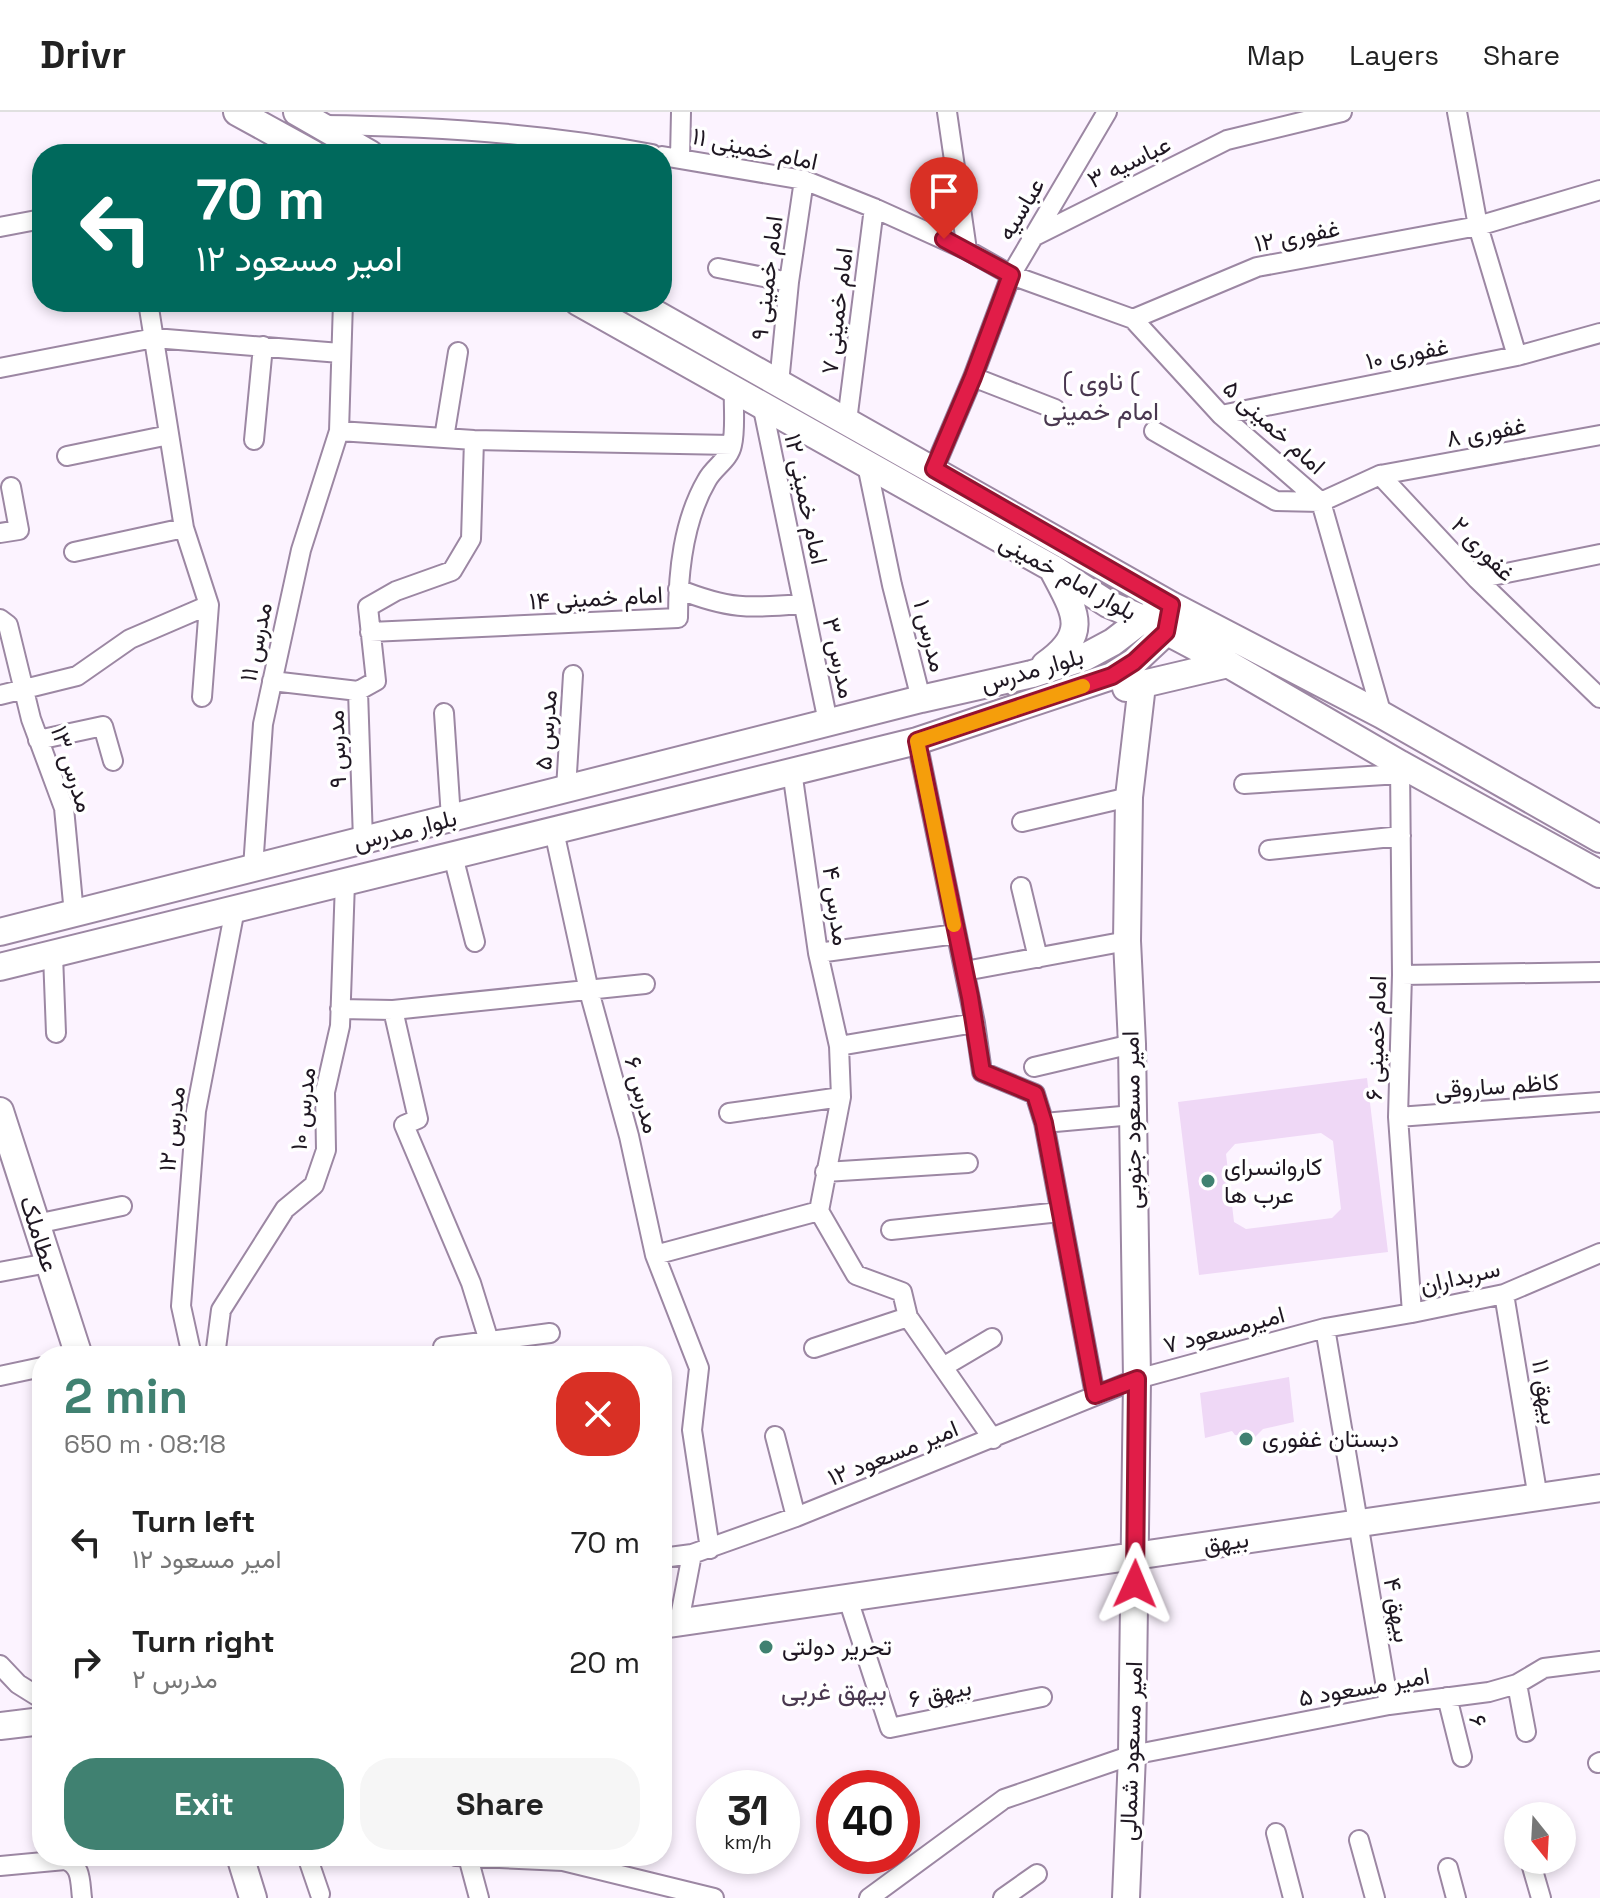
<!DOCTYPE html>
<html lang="en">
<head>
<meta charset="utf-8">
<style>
	:root { --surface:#fff; --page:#f6f6f6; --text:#222; --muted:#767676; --line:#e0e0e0; --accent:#408171 }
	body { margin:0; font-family:"Space Grotesk",Vazirmatn,sans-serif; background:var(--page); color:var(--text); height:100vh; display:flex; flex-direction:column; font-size:30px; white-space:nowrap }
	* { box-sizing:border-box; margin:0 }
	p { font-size:26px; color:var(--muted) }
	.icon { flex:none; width:44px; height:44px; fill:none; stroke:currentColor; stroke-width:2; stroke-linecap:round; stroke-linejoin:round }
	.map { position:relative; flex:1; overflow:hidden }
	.side { position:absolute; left:32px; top:1234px; width:640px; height:520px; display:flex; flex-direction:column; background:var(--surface); border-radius:32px; box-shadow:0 4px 12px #0003 }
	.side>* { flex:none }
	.hud { position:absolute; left:32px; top:32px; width:640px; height:168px; border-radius:32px; box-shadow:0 4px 12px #0003; background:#00695c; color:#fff; overflow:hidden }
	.needle { width:52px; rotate:162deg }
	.tools { position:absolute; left:1504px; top:1690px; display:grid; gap:16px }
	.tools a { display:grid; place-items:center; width:72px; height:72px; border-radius:50%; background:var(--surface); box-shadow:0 4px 12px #0003; font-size:40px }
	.speed { position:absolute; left:696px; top:1658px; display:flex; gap:16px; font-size:40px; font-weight:700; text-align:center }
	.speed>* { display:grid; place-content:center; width:104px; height:104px; border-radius:50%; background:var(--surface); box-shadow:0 4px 12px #0003; line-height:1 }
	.speed small { font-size:20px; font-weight:400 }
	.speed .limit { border:12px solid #d22; background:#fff; color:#111 }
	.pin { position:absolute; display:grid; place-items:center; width:68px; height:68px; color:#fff; margin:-82px -34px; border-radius:50% 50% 50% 0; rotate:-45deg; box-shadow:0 0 8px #0007 }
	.pin .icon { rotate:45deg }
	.me { position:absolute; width:88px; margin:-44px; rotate:1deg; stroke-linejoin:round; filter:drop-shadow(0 0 6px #0008) }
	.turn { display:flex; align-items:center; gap:28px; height:168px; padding:0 32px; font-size:36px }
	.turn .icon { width:104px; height:104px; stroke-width:2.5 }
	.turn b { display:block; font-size:56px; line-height:68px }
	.round { display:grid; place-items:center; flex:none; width:84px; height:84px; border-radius:32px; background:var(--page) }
	.summary { display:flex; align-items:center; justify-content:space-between; height:136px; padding:0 32px }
	h1 { font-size:48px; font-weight:700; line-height:60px; color:var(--accent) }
	.primary-button { display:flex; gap:16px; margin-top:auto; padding:16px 32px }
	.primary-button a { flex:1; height:92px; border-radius:32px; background:var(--accent); color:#fff; font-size:32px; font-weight:700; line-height:92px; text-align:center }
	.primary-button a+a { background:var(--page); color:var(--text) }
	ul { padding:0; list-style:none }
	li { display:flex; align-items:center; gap:24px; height:120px; padding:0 32px }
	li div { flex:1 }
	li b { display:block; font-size:30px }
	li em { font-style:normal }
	header { display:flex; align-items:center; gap:48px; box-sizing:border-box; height:112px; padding:0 40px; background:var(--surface); border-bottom:2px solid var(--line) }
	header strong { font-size:38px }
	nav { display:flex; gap:44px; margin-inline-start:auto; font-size:28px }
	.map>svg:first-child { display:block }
	.building { fill:#efd8f6; fill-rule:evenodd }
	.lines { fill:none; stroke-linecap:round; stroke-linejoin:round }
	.street-casing { stroke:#9c87a3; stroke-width:22 }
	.secondary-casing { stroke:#9c87a3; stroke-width:30 }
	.street { stroke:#fff; stroke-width:18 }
	.secondary { stroke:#fff; stroke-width:26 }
	.route-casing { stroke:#92132f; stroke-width:20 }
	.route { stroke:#e11d48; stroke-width:14 }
	.slow { stroke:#f59e0b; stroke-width:14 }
	.poi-dot { fill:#408171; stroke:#fff; stroke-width:3 }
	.labels { text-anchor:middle; stroke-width:7; stroke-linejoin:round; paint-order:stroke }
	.street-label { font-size:24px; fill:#1f1722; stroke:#fff }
	.poi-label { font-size:24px; fill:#1f1722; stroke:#fff; text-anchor:start }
	.neighbourhood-label { font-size:26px; fill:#4a3850; stroke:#fff }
</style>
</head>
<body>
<header>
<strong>Drivr</strong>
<nav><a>Map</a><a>Layers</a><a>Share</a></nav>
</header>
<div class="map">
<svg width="1600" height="1786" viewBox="0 0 1600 1786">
	<rect width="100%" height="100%" fill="#fcf3ff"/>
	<path class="building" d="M 1367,966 L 1388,1140 L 1199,1163 L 1178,990 ZM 1321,1021 L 1333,1029 L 1341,1097 L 1332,1106 L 1246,1117 L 1234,1110 L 1226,1042 L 1235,1032 Z
		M 1289,1265 L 1294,1310 L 1263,1317 L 1255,1325 L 1235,1323 L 1232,1319 L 1205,1326 L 1200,1281 Z"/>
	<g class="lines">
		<g class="street-casing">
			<path id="street" d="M 947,0 L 967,138
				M 1457,0 L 1478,114 L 1517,244
				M 321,13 C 432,14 543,21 652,42
				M 662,44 L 804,68 L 874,96 L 967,138 L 1011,163 L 1133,207 L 1221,303 L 1321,390 L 1382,603
				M 680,46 L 681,0
				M 0,115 L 42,107
				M 1031,126 L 1227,28 L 1342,0
				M 718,156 L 789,170
				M 148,190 L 184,416 L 209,493 L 202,585
				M 1133,207 L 1257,155 L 1478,114 L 1600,78
				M 0,256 L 154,226 L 340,241
				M 973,265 L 1055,297
				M 779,271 L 789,170 L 804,68
				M 762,292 L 828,610
				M 1221,303 L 1517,244 L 1600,221
				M 847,309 L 874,96
				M 339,319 L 474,328 L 732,333
				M 1154,319 L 1276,389 L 1321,390 L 1380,363 L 1477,467 L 1600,586
				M 444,326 L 458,240
				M 254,328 L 263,234
				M 67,344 L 169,323
				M 867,353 L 892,473 L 921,587
				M 934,357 L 973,265 L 1011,163 L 1107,0
				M 1380,363 L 1600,323
				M 0,421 L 19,418 L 11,375
				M 74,440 L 184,416
				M 1477,467 L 1600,442
				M 678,477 C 730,498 749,496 803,492
				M 0,507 L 8,513 L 31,607 L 64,696 L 74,802
				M 370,520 L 678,506 C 678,460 683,409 707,368 C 714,355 729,348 732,333 C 736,316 733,295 734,277
				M 272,569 L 358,579
				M 0,583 L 77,564 L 130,527 L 209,493
				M 444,601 L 451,706
				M 38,628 L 103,614 L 113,649
				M 917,629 L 975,911 L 982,960 L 1035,982 L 1044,1011 L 1095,1283
				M 1400,652 L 1402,863 L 1398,1005 L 1412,1201
				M 792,659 L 818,841 L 839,934 L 841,985 L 819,1099 L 856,1163 L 902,1180 L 908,1205 L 993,1327
				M 1244,672 L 1400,662
				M 566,677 L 573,563
				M 1022,710 L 1129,685
				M 554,719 L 589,879 L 629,1024 L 655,1143 L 699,1256 L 692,1318 L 710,1437
				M 363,728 L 358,579 L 376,569 L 368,495 L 396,479 L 452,459 L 471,427 L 474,328
				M 1269,738 L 1401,724
				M 453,744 L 475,830
				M 253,756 L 263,612 L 301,438 L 339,319 L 343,190
				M 1021,775 L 1038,846
				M 818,841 L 956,822
				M 53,843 L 56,921
				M 965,859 L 1127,829
				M 1402,863 L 1600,860
				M 340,897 L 393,898 L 645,872
				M 393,898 L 418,1007 L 404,1013 L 471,1171 L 489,1229
				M 839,934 L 975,911
				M 1034,955 L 1132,932
				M 729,1001 L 841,985
				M 1398,1005 L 1600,990
				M 1044,1011 L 1133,1003
				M 825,1060 L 968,1051
				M 36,1112 L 122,1094
				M 891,1118 L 1060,1100
				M 655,1143 L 819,1099
				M 0,1160 L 48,1151
				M 1504,1182 L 1538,1386
				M 1325,1216 L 1389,1593
				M 814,1236 L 908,1205
				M 192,1244 L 181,1194 L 196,999 L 235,797
				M 215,1244 L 221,1198 L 285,1097 L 314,1073 L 326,1038 L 325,980 L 340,914 L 345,770
				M 446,1244 L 443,1235 L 550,1221
				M 943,1255 L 992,1226
				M 0,1264 L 42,1255
				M 775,1324 L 796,1405
				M 662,1446 L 692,1442 L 796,1405 L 1137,1267 L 1325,1216 L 1412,1201 L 1504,1182 L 1600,1141
				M 847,1484 L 890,1616 L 1042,1585
				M 679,1510 L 692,1442
				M 0,1553 L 18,1572 L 42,1587
				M 1517,1572 L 1526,1620
				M 1447,1585 L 1462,1645
				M 1598,1651 L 1600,1650
				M 1276,1721 L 1293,1786
				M 1359,1728 L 1375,1786
				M 307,1744 L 320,1782
				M 456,1744 L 563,1749 L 714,1786
				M 468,1745 L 479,1786
				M 1530,1748 L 1541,1786
				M 0,1754 L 65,1748 C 82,1753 80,1771 82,1786
				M 1448,1756 L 1456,1786
				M 869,1786 L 1004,1687 L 1132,1643 L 1389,1593 L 1489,1580 L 1517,1572 L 1544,1556 L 1600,1549
				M 1003,1786 L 1037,1762"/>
		</g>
		<g class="secondary-casing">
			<path id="secondary" d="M 237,0 L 313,42
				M 297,0 L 370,42
				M 578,190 L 1052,456 L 1108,492 L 1143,507 L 1228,552 L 1400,652 L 1600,762
				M 635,190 L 1171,493 L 1382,603 L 1600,727
				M 1045,553 C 1091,521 1075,500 1053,458
				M 1126,576 L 1228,552
				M 0,820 L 921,587 L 1032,562 L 1085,545 L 1113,530 L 1143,507 L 1171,493
				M 0,855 L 917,629 L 1112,564 L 1134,550 L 1166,520 L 1171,493
				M 0,999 L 79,1244
				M 662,1513 L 1600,1376
				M 0,1614 L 42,1609
				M 240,1744 L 253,1786
				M 1126,1786 L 1132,1643 L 1137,1267 L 1132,932 L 1127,829 L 1129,685 L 1142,573"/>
		</g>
		<use href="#street" class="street"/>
		<use href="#secondary" class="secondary"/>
	</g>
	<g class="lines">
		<g class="route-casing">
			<path id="route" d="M 944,127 L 1011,163 L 973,265 L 934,357 L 1171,493 L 1166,520 L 1134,550 L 1112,564 L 917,629 L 970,885 L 982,960 L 1035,982 L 1044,1011 L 1095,1283 L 1137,1267 L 1135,1472"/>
		</g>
		<use href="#route" class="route"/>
		<path class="slow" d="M 954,813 L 917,629 L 1083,574"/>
	</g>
	<g class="poi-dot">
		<circle cx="1208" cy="1069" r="8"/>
		<circle cx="1246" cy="1327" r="8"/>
		<circle cx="766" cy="1535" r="8"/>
	</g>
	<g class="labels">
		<g class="street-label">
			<text transform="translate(755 37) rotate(12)" y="8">امام خمینی ۱۱</text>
			<text transform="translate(1129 50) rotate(-26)" y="8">عباسیه ۳</text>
			<text transform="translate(1021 97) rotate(-59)" y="8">عباسیه</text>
			<text transform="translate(1297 124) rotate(-11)" y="8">غفوری ۱۲</text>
			<text transform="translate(767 166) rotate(-83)" y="8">امام خمینی ۹</text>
			<text transform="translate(837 199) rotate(-83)" y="8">امام خمینی ۷</text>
			<text transform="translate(1407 242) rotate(-11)" y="8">غفوری ۱۰</text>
			<text transform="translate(1274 315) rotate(42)" y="8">امام خمینی ۵</text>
			<text transform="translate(1486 320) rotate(-10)" y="8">غفوری ۸</text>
			<text transform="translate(806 387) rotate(78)" y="8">امام خمینی ۱۲</text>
			<text transform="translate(1483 437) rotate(46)" y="8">غفوری ۲</text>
			<text transform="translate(1068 465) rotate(29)" y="8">بلوار امام خمینی</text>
			<text transform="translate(596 486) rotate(-3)" y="8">امام خمینی ۱۴</text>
			<text transform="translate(930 524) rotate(76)" y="8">مدرس ۱</text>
			<text transform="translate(256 530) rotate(-78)" y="8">مدرس ۱۱</text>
			<text transform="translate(839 546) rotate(78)" y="8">مدرس ۳</text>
			<text transform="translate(1032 558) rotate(-16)" y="8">بلوار مدرس</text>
			<text transform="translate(546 618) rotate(-86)" y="8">مدرس ۵</text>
			<text transform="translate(337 637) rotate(-92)" y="8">مدرس ۹</text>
			<text transform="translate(72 657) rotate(72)" y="8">مدرس ۱۳</text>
			<text transform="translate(405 718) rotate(-14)" y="8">بلوار مدرس</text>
			<text transform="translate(836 794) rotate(82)" y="8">مدرس ۴</text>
			<text transform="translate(1376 926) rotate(-88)" y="8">امام خمینی ۶</text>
			<text transform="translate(1497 974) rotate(-4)" y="8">کاظم ساروقی</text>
			<text transform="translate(642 983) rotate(75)" y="8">مدرس ۶</text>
			<text transform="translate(303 997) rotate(-84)" y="8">مدرس ۱۰</text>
			<text transform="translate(1132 1008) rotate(-91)" y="8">امیر مسعود جنوبی</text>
			<text transform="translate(172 1017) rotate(-83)" y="8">مدرس ۱۲</text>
			<text transform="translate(39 1122) rotate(72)" y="8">عطاملک</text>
			<text transform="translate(1460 1165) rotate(-13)" y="8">سربداران</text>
			<text transform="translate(1224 1218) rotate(-15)" y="8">امیرمسعود ۷</text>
			<text transform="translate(1545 1280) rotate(81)" y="8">بیهق ۱۱</text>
			<text transform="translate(893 1341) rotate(-22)" y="8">امیر مسعود ۱۲</text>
			<text transform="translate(1226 1430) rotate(-8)" y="8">بیهق</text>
			<text transform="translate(1397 1498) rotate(80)" y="8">بیهق ۴</text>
			<text transform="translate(1364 1575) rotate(-10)" y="8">امیر مسعود ۵</text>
			<text transform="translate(940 1581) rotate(-12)" y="8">بیهق ۶</text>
			<text transform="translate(1478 1609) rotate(76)" y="8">۶</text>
			<text transform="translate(1131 1639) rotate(-88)" y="8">امیر مسعود شمالی</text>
		</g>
		<g class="poi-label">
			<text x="1224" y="1063">کاروانسرای<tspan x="1224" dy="28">عرب ها</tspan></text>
			<text x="1262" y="1335">دبستان غفوری</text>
			<text x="782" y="1543">تحریر دولتی</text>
		</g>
		<g class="neighbourhood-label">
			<text x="1101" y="278">( ناوی (<tspan x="1101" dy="30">امام خمینی</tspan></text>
			<text x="834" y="1588">بیهق غربی</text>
		</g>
	</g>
</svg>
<div class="tools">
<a><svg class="needle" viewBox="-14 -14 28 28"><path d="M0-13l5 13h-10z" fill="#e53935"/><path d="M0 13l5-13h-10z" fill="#767676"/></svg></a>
</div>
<div class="speed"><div>31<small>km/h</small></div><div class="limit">40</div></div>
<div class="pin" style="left:944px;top:127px;background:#d93025"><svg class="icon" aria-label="arrive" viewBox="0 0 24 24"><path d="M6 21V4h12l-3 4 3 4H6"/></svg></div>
<svg class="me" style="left:1135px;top:1472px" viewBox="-20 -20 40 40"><path d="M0-17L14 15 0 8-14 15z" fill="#e11d48" stroke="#fff" stroke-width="4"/></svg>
<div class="hud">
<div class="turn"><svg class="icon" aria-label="left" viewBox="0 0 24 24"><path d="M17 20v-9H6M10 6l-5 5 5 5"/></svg><div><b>70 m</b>امیر مسعود ۱۲</div></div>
</div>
<section class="side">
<div class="summary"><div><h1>2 min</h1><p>650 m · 08:18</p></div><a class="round" style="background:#d93025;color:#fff"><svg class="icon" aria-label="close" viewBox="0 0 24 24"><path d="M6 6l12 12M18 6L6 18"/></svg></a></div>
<ul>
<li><svg class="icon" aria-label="left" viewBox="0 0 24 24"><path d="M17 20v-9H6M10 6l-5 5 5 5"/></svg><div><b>Turn left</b><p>امیر مسعود ۱۲</p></div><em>70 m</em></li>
<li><svg class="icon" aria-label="right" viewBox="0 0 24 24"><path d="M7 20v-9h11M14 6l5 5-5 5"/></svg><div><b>Turn right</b><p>مدرس ۲</p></div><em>20 m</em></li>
</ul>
<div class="primary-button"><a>Exit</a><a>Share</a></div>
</section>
</div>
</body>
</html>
